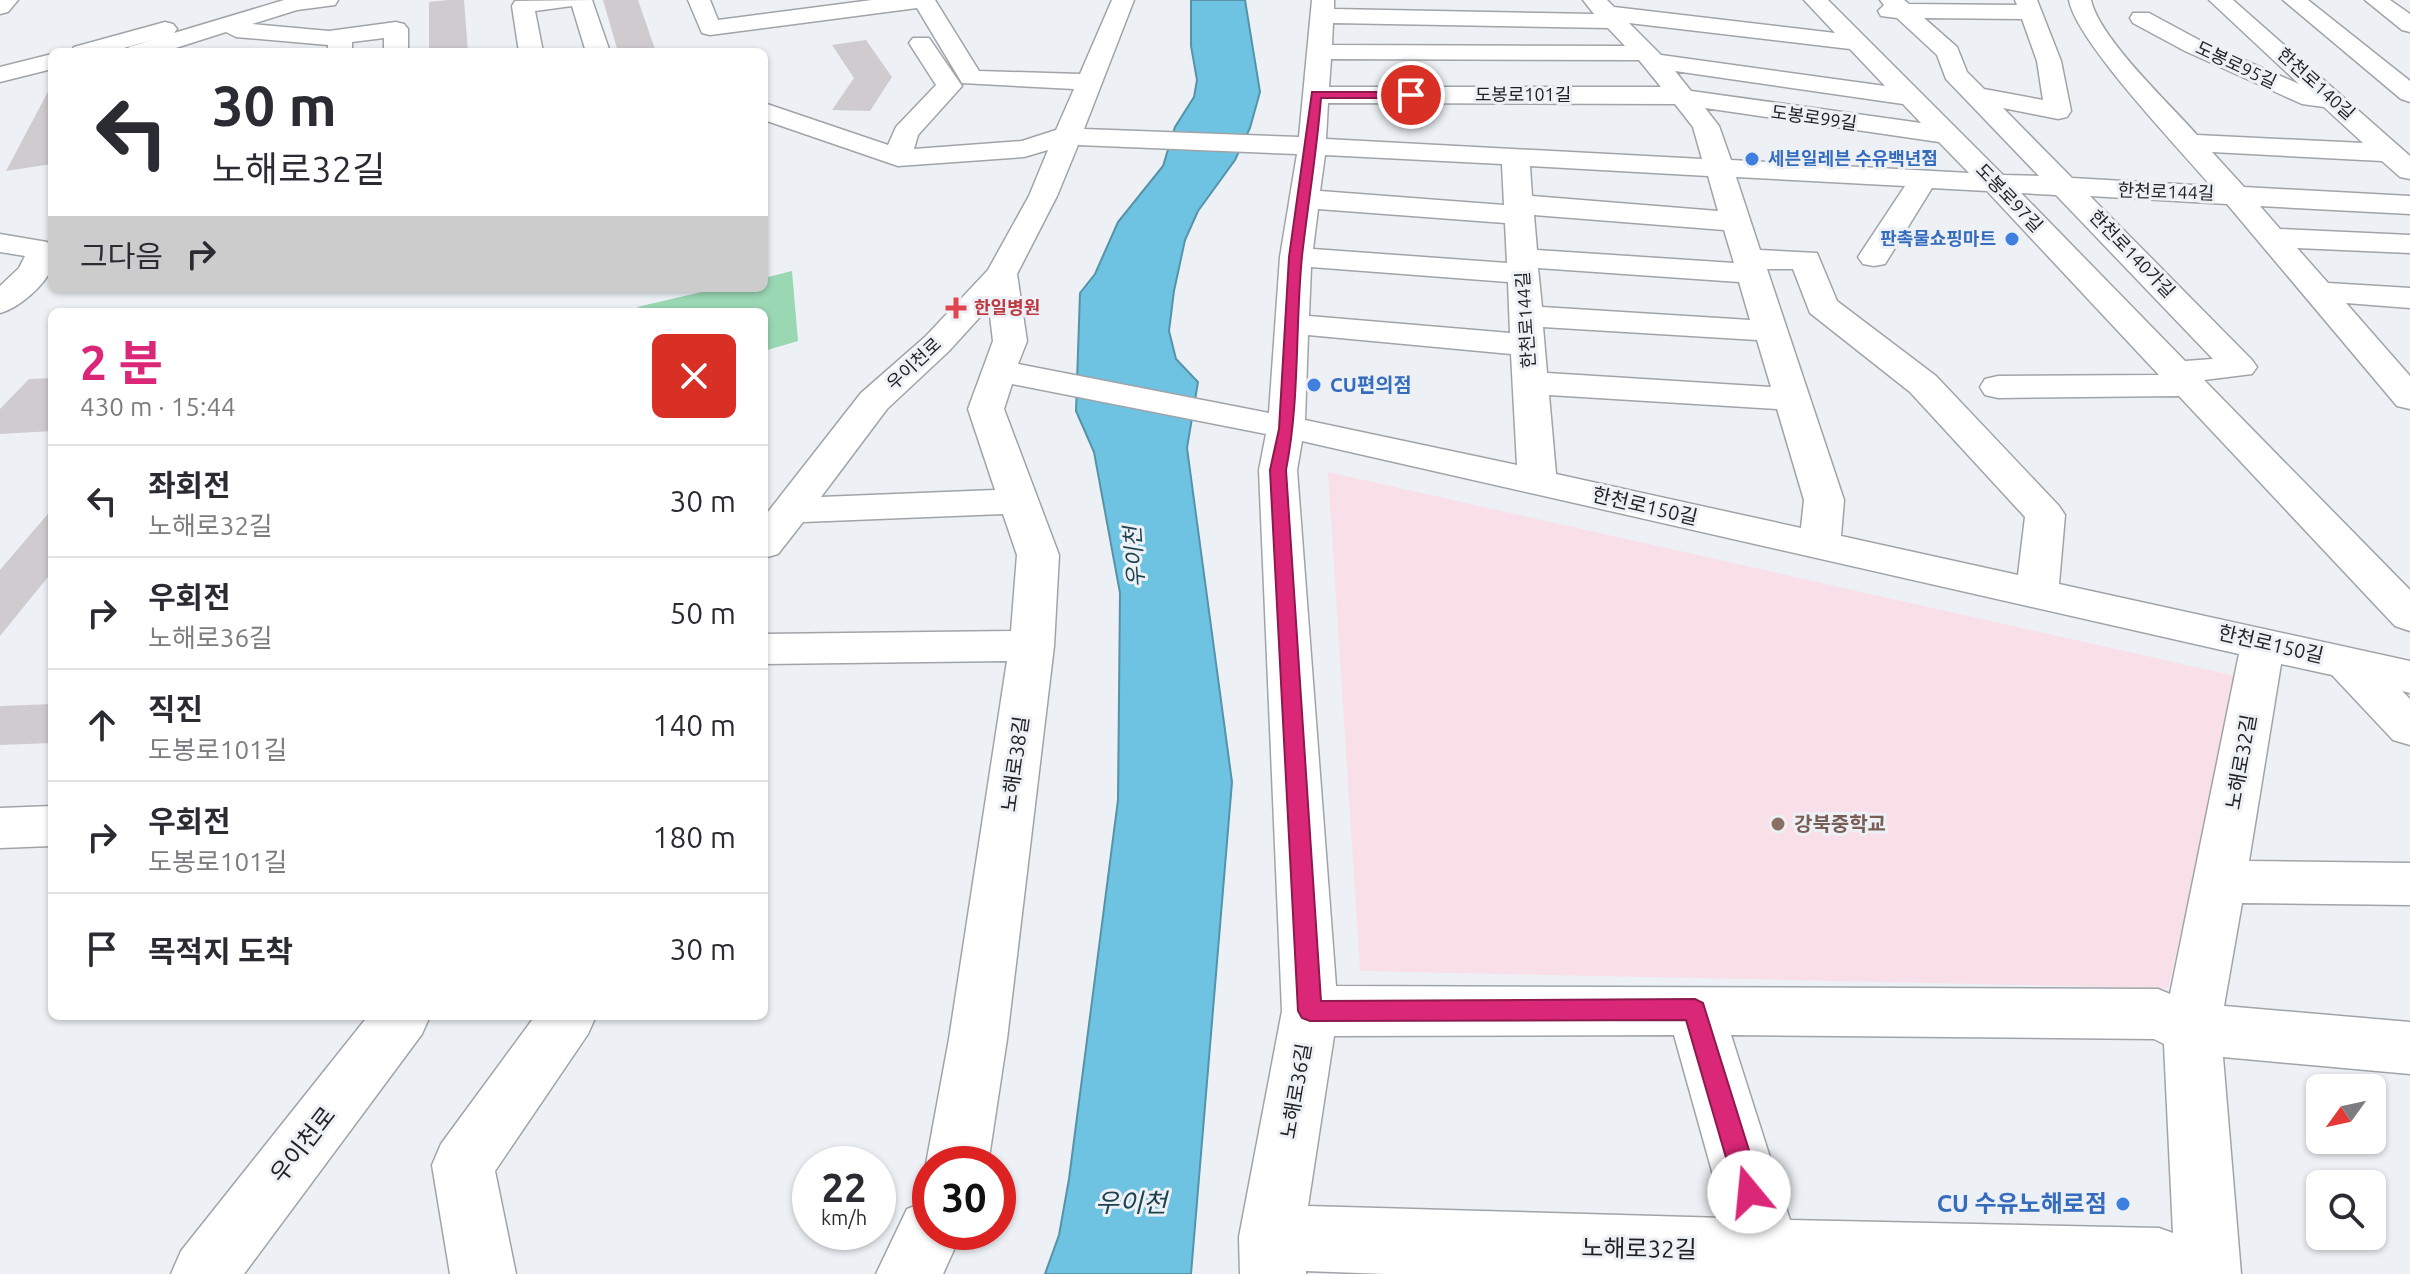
<!DOCTYPE html>
<html lang="ko">
<head>
<meta charset="utf-8">
<style>
	:root { --surface:#fff; --page:#f2f2f3; --text:#2b2b33; --muted:#7c7c81; --line:#e1e1e2; --accent:#db2777 }
	body { margin:0; font-family:Ubuntu,"Noto Sans KR",sans-serif; background:var(--page); color:var(--text); height:100vh; display:flex; flex-direction:column; font-size:30px; white-space:nowrap }
	* { box-sizing:border-box; margin:0 }
	p { font-size:26px; color:var(--muted) }
	.icon { flex:none; width:44px; height:44px; fill:none; stroke:currentColor; stroke-width:2; stroke-linecap:round; stroke-linejoin:round }
	.map { position:relative; flex:1; overflow:hidden }
	.drawer { position:absolute; left:48px; top:308px; width:720px; height:712px; display:flex; flex-direction:column; background:var(--surface); border-radius:12px; box-shadow:0 2px 6px #0004 }
	.drawer>* { flex:none }
	.guide { position:absolute; left:48px; top:48px; width:720px; height:244px; border-radius:12px; box-shadow:0 2px 6px #0004; background:#fff; color:var(--text); overflow:hidden }
	.needle { width:52px; rotate:237deg }
	.buttons { position:absolute; left:2306px; top:1074px; display:grid; gap:16px }
	.buttons a { display:grid; place-items:center; width:80px; height:80px; border-radius:12px; background:var(--surface); box-shadow:0 2px 6px #0004; font-size:40px }
	.speed { position:absolute; left:792px; top:1146px; display:flex; gap:16px; font-size:40px; font-weight:700; text-align:center }
	.speed>* { display:grid; place-content:center; width:104px; height:104px; border-radius:50%; background:var(--surface); box-shadow:0 2px 6px #0004; line-height:1 }
	.speed small { font-size:20px; font-weight:400 }
	.speed .limit { border:12px solid #d22; background:#fff; color:#111 }
	.pin { position:absolute; display:grid; place-items:center; width:68px; height:68px; color:#fff; margin:-34px; border:4px solid #fff; border-radius:50%; box-shadow:0 2px 8px #0007 }
	.me { position:absolute; width:88px; margin:-44px; rotate:343deg; stroke-linejoin:round; filter:drop-shadow(0 0 6px #0008) }
	.turn { display:flex; align-items:center; gap:28px; height:168px; padding:0 32px; font-size:36px }
	.turn .icon { width:104px; height:104px; stroke-width:2.5 }
	.turn b { display:block; font-size:56px; line-height:68px }
	.then { display:flex; align-items:center; height:76px; padding:0 32px; background:#0003; gap:16px; font-size:30px }
	.round { display:grid; place-items:center; flex:none; width:84px; height:84px; border-radius:12px; background:var(--page) }
	.headline { display:flex; align-items:center; justify-content:space-between; height:136px; padding:0 32px }
	h1 { font-size:48px; font-weight:700; line-height:60px; color:var(--accent) }
	ul { padding:0; list-style:none }
	li { display:flex; align-items:center; gap:24px; height:112px; padding:0 32px; border-top:2px solid var(--line) }
	li div { flex:1 }
	li b { display:block; font-size:30px }
	li em { font-style:normal }
	.map>svg:first-child { display:block }
	.education { fill:#f8dfe8 }
	.green { fill:#9ad7b3 }
	.water { fill:#6dc3e1; stroke:#5693a8; stroke-width:2 }
	.building { fill:#d0cbcf }
	.lines { fill:none; stroke-linecap:round; stroke-linejoin:round }
	.minor-casing { stroke:#a0a4a9; stroke-width:3 }
	.minor { fill:#fff; fill-rule:evenodd }
	.route { fill:#db2777; stroke:#8e194d; stroke-width:2 }
	.shop-dot { fill:#3f7fe0; stroke:#edf1f6; stroke-width:3 }
	.health-dot { fill:#e0444e; stroke:#edf1f6; stroke-width:3 }
	.education-dot { fill:#8d6e63; stroke:#edf1f6; stroke-width:3 }
	.labels { text-anchor:middle; stroke-width:6; stroke-linejoin:round; paint-order:stroke }
	.far-street-label { font-size:18px; fill:#212224; stroke:#edf1f6 }
	.far-shop-label { font-size:18px; font-weight:bold; fill:#366cbe; stroke:#edf1f6; text-anchor:start }
	.far-health-label { font-size:18px; font-weight:bold; fill:#be3a42; stroke:#edf1f6; text-anchor:start }
	.shop-label { font-size:20px; font-weight:bold; fill:#366cbe; stroke:#edf1f6; text-anchor:start }
	.street-label { font-size:20px; fill:#212224; stroke:#edf1f6 }
	.education-label { font-size:20px; font-weight:bold; fill:#785e54; stroke:#edf1f6; text-anchor:start }
	.water-label { font-size:22px; font-style:italic; fill:#1b4250; stroke:#edf1f6 }
	.near-street-label { font-size:24px; fill:#212224; stroke:#edf1f6 }
	.near-shop-label { font-size:24px; font-weight:bold; fill:#366cbe; stroke:#edf1f6; text-anchor:end }
	.near-water-label { font-size:26px; font-style:italic; fill:#1b4250; stroke:#edf1f6 }
</style>
</head>
<body>
<div class="map">
<svg width="2410" height="1274" viewBox="0 0 2410 1274">
	<rect width="100%" height="100%" fill="#edf1f6"/>
	<path class="education" d="M 1328,472 L 2240,677 L 2168,988 L 1360,971 Z"/>
	<path class="green" d="M 792,271 L 798,341 L 764,351 L 764,312 L 649,312 L 637,307 L 719,288 L 764,288 L 764,278 Z"/>
	<path class="water" d="M 1191,0 L 1245,0 L 1260,92 L 1250,128 L 1235,160 L 1198,211 L 1185,240 L 1174,291 L 1169,331 L 1176,359 L 1198,382 L 1187,448 L 1232,782 L 1191,1274 L 1045,1274 L 1059,1235 L 1069,1179 L 1118,800 L 1120,593 L 1094,452 L 1076,411 L 1080,293 L 1095,274 L 1118,222 L 1163,166 L 1175,127 L 1194,97 L 1197,80 L 1191,46 Z"/>
	<path class="building" d="M 448,0 L 464,0 L 468,52 L 429,52 L 429,2 Z
		M 603,0 L 638,0 L 656,52 L 618,52 Z
		M 866,40 L 892,77 L 870,111 L 832,110 L 854,78 L 832,45 Z
		M 52,84 L 52,164 L 6,171 Z
		M 52,378 L 52,431 L 0,434 L 0,409 L 29,379 Z
		M 52,509 L 52,572 L 0,636 L 0,570 Z
		M 52,704 L 52,743 L 0,745 L 0,706 Z"/>
	<g class="lines">
		<g class="minor-casing">
			<path id="minor" d="M 0,0 L 18,0 L 8,12 L 0,14 Z
				M 284,0 L 338,0 L 335,5 L 297,10 L 252,24 L 329,31 L 396,22 L 404,24 L 408,29 L 408,52 L 384,52 L 384,38 L 352,42 L 352,52 L 328,52 L 328,45 L 236,37 L 226,32 L 163,52 L 126,52 L 129,47 L 155,39 L 110,52 L 71,52 L 74,47 L 165,22 L 173,24 L 177,29 L 174,33 Z
				M 592,0 L 610,52 L 586,52 L 572,6 L 535,11 L 543,52 L 519,52 L 512,6 L 515,1 Z
				M 688,0 L 710,0 L 718,20 L 872,0 L 935,0 L 979,71 L 1080,74 L 1112,0 L 1134,0 L 1084,129 L 1299,137 L 1312,0 L 1334,0 L 1334,9 L 1594,14 L 1583,0 L 1607,0 L 1614,7 L 1835,33 L 1804,0 L 1828,0 L 2003,175 L 2039,176 L 1946,79 L 1937,55 L 1897,18 L 1881,16 L 1878,11 L 1884,5 L 1880,0 L 1904,0 L 1909,4 L 2017,5 L 2015,0 L 2037,0 L 2061,61 L 2071,111 L 2067,117 L 2058,119 L 2003,108 L 2072,178 L 2211,186 C 2179,148 2076,41 2069,0 L 2091,0 C 2099,38 2170,104 2197,135 L 2363,143 L 2324,107 L 2302,104 L 2185,51 L 2133,23 L 2130,18 L 2133,13 L 2149,13 L 2201,41 L 2299,84 L 2209,0 L 2233,0 L 2410,156 L 2410,179 L 2400,177 L 2382,161 L 2212,152 L 2244,187 L 2410,196 L 2410,214 L 2260,206 L 2280,229 L 2410,235 L 2410,253 L 2297,248 L 2328,283 L 2410,288 L 2410,308 L 2346,303 L 2410,376 L 2410,409 L 2397,406 L 2227,204 L 2090,196 L 2252,360 L 2257,367 L 2252,374 L 2204,380 L 2410,590 L 2410,631 L 2395,626 L 2179,396 L 1998,398 L 1985,395 L 1980,387 L 1985,379 L 1998,376 L 2159,375 L 1987,191 L 1932,188 L 1885,264 L 1874,266 L 1863,264 L 1858,257 L 1905,186 L 1736,177 L 1760,250 L 1817,253 L 1837,301 L 1936,376 L 2059,506 L 2065,515 L 2059,584 L 2410,661 L 2410,693 L 2402,691 L 2410,699 L 2410,745 L 2393,740 L 2332,675 L 2281,664 L 2249,861 L 2410,863 L 2410,905 L 2242,903 L 2224,1006 L 2410,1022 L 2410,1074 L 2223,1057 L 2241,1274 L 1385,1274 L 1306,1271 L 1306,1274 L 1240,1274 L 1239,1237 L 1282,1011 L 1259,470 L 1266,434 L 1012,384 L 1004,409 L 1059,555 L 1054,646 L 1007,1039 L 988,1164 L 930,1164 L 930,1173 L 926,1164 L 949,1039 L 1007,661 L 764,664 L 764,634 L 1011,631 L 1017,555 L 1003,514 L 803,522 L 778,554 L 764,558 L 764,517 L 861,393 L 925,337 L 988,270 L 1029,196 L 1048,150 L 1024,157 L 898,166 L 764,120 L 764,103 L 888,145 L 896,127 L 936,85 L 909,43 L 913,38 L 929,38 L 962,86 L 918,135 L 914,149 L 1022,141 L 1056,130 L 1074,89 L 962,83 L 917,8 L 710,35 L 702,33 ZM 1924,18 L 2022,19 L 2037,61 L 2043,100 L 1984,89 L 1967,72 L 1957,47 ZM 1333,23 L 1608,28 L 1625,46 L 1332,45 ZM 1629,23 L 1850,49 L 1885,86 L 1661,55 ZM 1331,59 L 1639,60 L 1661,87 L 1329,87 ZM 1675,71 L 1903,104 L 1921,123 L 1691,91 ZM 1328,103 L 1675,104 L 1693,127 L 1702,159 L 1326,139 ZM 1705,108 L 1939,142 L 1969,173 L 1731,160 L 1719,126 ZM 1078,145 L 1297,154 L 1280,257 L 1269,413 L 1018,364 L 1027,341 L 1017,274 L 1057,196 ZM 1325,155 L 1502,164 L 1504,205 L 1320,191 ZM 1530,166 L 1708,176 L 1718,211 L 1532,196 ZM 2021,193 L 2056,195 L 2213,359 L 2185,361 ZM 1318,209 L 1505,223 L 1507,263 L 1313,249 ZM 1534,215 L 1724,230 L 1734,263 L 1537,250 ZM 1311,267 L 1508,282 L 1510,333 L 1309,316 ZM 1538,268 L 1739,282 L 1750,320 L 1542,307 ZM 1767,269 L 1793,269 L 1810,313 L 1910,392 L 2025,517 L 2018,575 L 1841,536 L 1844,500 ZM 989,307 L 993,341 L 968,409 L 995,490 L 821,497 L 887,409 L 949,351 ZM 1543,327 L 1757,340 L 1771,387 L 1547,373 ZM 1308,335 L 1511,354 L 1517,465 L 1305,420 ZM 1549,395 L 1777,409 L 1804,500 L 1801,528 L 1556,474 ZM 1302,441 L 2239,654 L 2170,994 L 2158,989 L 1336,986 L 1297,470 ZM 1674,1035 L 1725,1218 L 1308,1206 L 1334,1036 ZM 1731,1035 L 2154,1039 L 2164,1044 L 2173,1233 L 2159,1228 L 1790,1220 Z
				M 2283,0 L 2308,0 L 2410,81 L 2410,102 L 2401,99 Z
				M 2365,0 L 2390,0 L 2410,14 L 2410,32 L 2402,30 Z
				M 52,54 L 52,69 L 0,82 L 0,67 Z
				M 0,234 L 47,242 L 52,248 C 52,253 53,262 52,267 C 46,285 17,309 0,313 L 0,286 L 19,268 L 25,256 L 0,252 Z
				M 52,806 L 52,846 L 0,848 L 0,808 Z
				M 368,1016 L 430,1016 L 422,1034 L 244,1274 L 171,1274 L 181,1251 Z
				M 535,1016 L 596,1016 L 588,1034 L 495,1171 L 516,1274 L 450,1274 L 432,1165 L 441,1144 Z
				M 930,1200 L 930,1232 L 962,1232 L 943,1274 L 876,1274 L 907,1209 Z"/>
		</g>
		<use href="#minor" class="minor"/>
	</g>
	<path class="route" d="M 1312,92 L 1411,92 L 1416,95 L 1411,98 L 1321,98 C 1317,151 1308,203 1302,256 C 1295,327 1300,399 1286,470 L 1321,1001 L 1695,999 L 1703,1003 L 1762,1192 L 1758,1201 L 1749,1204 L 1740,1201 L 1736,1192 L 1686,1020 L 1310,1021 L 1302,1018 L 1298,1011 L 1270,470 L 1279,429 L 1289,257 Z"/>
	<g class="shop-dot">
		<circle cx="1752" cy="159" r="8"/>
		<circle cx="2012" cy="239" r="8"/>
		<circle cx="1314" cy="385" r="8"/>
		<circle cx="2123" cy="1204" r="8"/>
	</g>
	<path class="health-dot" d="M952 296h8v8h8v8h-8v8h-8v-8h-8v-8h8z"/>
	<circle class="education-dot" cx="1778" cy="824" r="8"/>
	<g class="labels">
		<g class="far-street-label">
			<text transform="translate(2236 65) rotate(25)" y="6">도봉로95길</text>
			<text transform="translate(2316 84) rotate(42)" y="6">한천로140길</text>
			<text x="1523" y="101">도봉로101길</text>
			<text transform="translate(1814 118) rotate(8)" y="6">도봉로99길</text>
			<text transform="translate(2166 192) rotate(2)" y="6">한천로144길</text>
			<text transform="translate(2009 198) rotate(46)" y="6">도봉로97길</text>
			<text transform="translate(2132 254) rotate(46)" y="6">한천로140가길</text>
			<text transform="translate(1526 320) rotate(-94)" y="6">한천로144길</text>
			<text transform="translate(914 364) rotate(-43)" y="6">우이천로</text>
		</g>
		<g class="far-shop-label">
			<text x="1768" y="165">세븐일레븐 수유백년점</text>
			<text x="1996" y="245" text-anchor="end">판촉물쇼핑마트</text>
		</g>
		<g class="far-health-label">
			<text x="974" y="314">한일병원</text>
		</g>
		<g class="shop-label">
			<text x="1330" y="392">CU편의점</text>
		</g>
		<g class="street-label">
			<text transform="translate(1645 506) rotate(13)" y="7">한천로150길</text>
			<text transform="translate(2271 644) rotate(13)" y="7">한천로150길</text>
			<text transform="translate(2241 762) rotate(-80)" y="7">노해로32길</text>
			<text transform="translate(1015 764) rotate(-82)" y="7">노해로38길</text>
			<text transform="translate(1296 1091) rotate(-80)" y="7">노해로36길</text>
		</g>
		<g class="education-label">
			<text x="1794" y="831">강북중학교</text>
		</g>
		<g class="water-label">
			<text transform="translate(1134 557) rotate(-94)" y="8">우이천</text>
		</g>
		<g class="near-street-label">
			<text transform="translate(303 1145) rotate(-52)" y="8">우이천로</text>
			<text transform="translate(1639 1249) rotate(1)" y="8">노해로32길</text>
		</g>
		<g class="near-shop-label">
			<text x="2107" y="1212">CU 수유노해로점</text>
		</g>
		<g class="near-water-label">
			<text x="1131" y="1212">우이천</text>
		</g>
	</g>
</svg>
<div class="buttons">
<a><svg class="needle" viewBox="-14 -14 28 28"><path d="M0-13l5 13h-10z" fill="#e53935"/><path d="M0 13l5-13h-10z" fill="#7c7c81"/></svg></a>
<a><svg class="icon" aria-label="search" viewBox="0 0 24 24"><circle cx="10" cy="10" r="6"/><path d="M15 15l6 6"/></svg></a>
</div>
<div class="speed"><div>22<small>km/h</small></div><div class="limit">30</div></div>
<div class="pin" style="left:1411px;top:95px;background:#d93025"><svg class="icon" aria-label="arrive" viewBox="0 0 24 24"><path d="M6 21V4h12l-3 4 3 4H6"/></svg></div>
<svg class="me" style="left:1749px;top:1192px" viewBox="-20 -20 40 40"><circle r="19" fill="#fff"/><path d="M0-13L10 11 0 6-10 11z" fill="#db2777"/></svg>
<div class="guide">
<div class="turn"><svg class="icon" aria-label="left" viewBox="0 0 24 24"><path d="M17 20v-9H6M10 6l-5 5 5 5"/></svg><div><b>30 m</b>노해로32길</div></div>
<div class="then">그다음<svg class="icon" aria-label="right" viewBox="0 0 24 24"><path d="M7 20v-9h11M14 6l5 5-5 5"/></svg></div>
</div>
<section class="drawer">
<div class="headline"><div><h1>2 분</h1><p>430 m · 15:44</p></div><a class="round" style="background:#d93025;color:#fff"><svg class="icon" aria-label="close" viewBox="0 0 24 24"><path d="M6 6l12 12M18 6L6 18"/></svg></a></div>
<ul>
<li><svg class="icon" aria-label="left" viewBox="0 0 24 24"><path d="M17 20v-9H6M10 6l-5 5 5 5"/></svg><div><b>좌회전</b><p>노해로32길</p></div><em>30 m</em></li>
<li><svg class="icon" aria-label="right" viewBox="0 0 24 24"><path d="M7 20v-9h11M14 6l5 5-5 5"/></svg><div><b>우회전</b><p>노해로36길</p></div><em>50 m</em></li>
<li><svg class="icon" aria-label="ahead" viewBox="0 0 24 24"><path d="M12 20V5M6 11l6-6 6 6"/></svg><div><b>직진</b><p>도봉로101길</p></div><em>140 m</em></li>
<li><svg class="icon" aria-label="right" viewBox="0 0 24 24"><path d="M7 20v-9h11M14 6l5 5-5 5"/></svg><div><b>우회전</b><p>도봉로101길</p></div><em>180 m</em></li>
<li><svg class="icon" aria-label="arrive" viewBox="0 0 24 24"><path d="M6 21V4h12l-3 4 3 4H6"/></svg><div><b>목적지 도착</b></div><em>30 m</em></li>
</ul>
</section>
</div>
</body>
</html>
